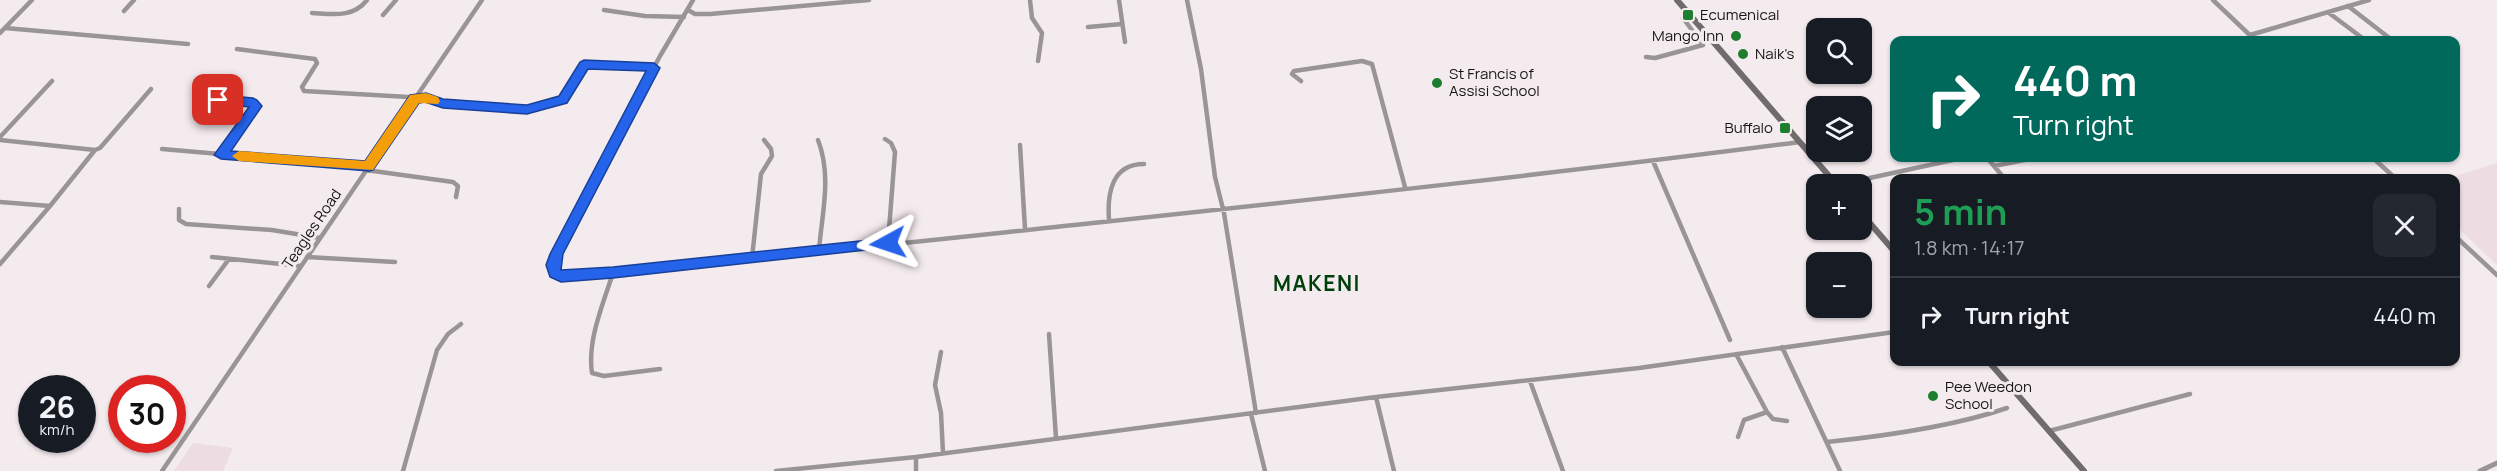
<!DOCTYPE html>
<html lang="en">
<head>
<meta charset="utf-8">
<style>
	:root { --surface:#171b24; --page:#242831; --text:#f1f3f6; --muted:#9ea1a6; --line:#363941 }
	body { margin:0; font-family:Manrope,sans-serif; background:var(--page); color:var(--text); height:100vh; display:flex; flex-direction:column; font-size:22px; white-space:nowrap }
	* { box-sizing:border-box; margin:0 }
	p { font-size:20px; color:var(--muted) }
	.icon { flex:none; width:33px; height:33px; fill:none; stroke:currentColor; stroke-width:2; stroke-linecap:round; stroke-linejoin:round }
	.map { position:relative; flex:1; overflow:hidden }
	.sheet { position:absolute; left:1890px; top:174px; width:570px; height:192px; display:flex; flex-direction:column; background:var(--surface); border-radius:12px; box-shadow:0 2px 4px #0004 }
	.sheet>* { flex:none }
	.hud { position:absolute; left:1890px; top:36px; width:570px; height:126px; border-radius:12px; box-shadow:0 2px 4px #0004; background:#00695c; color:#fff; overflow:hidden }
	.fabs { position:absolute; left:1806px; top:18px; display:grid; gap:12px }
	.fabs a { display:grid; place-items:center; width:66px; height:66px; border-radius:12px; background:var(--surface); box-shadow:0 2px 4px #0004; font-size:30px }
	.speed { position:absolute; left:18px; top:375px; display:flex; gap:12px; font-size:30px; font-weight:700; text-align:center }
	.speed>* { display:grid; place-content:center; width:78px; height:78px; border-radius:50%; background:var(--surface); box-shadow:0 2px 4px #0004; line-height:1 }
	.speed small { font-size:15px; font-weight:400 }
	.speed .limit { border:9px solid #d22; background:#fff; color:#111 }
	.pin { position:absolute; display:grid; place-items:center; width:51px; height:51px; color:#fff; margin:-26px; border-radius:12px; box-shadow:0 3px 9px #0006 }
	.me { position:absolute; width:66px; margin:-33px; rotate:265deg; stroke-linejoin:round; filter:drop-shadow(0 0 4px #0008) }
	.turn { display:flex; align-items:center; gap:21px; height:126px; padding:0 24px; font-size:27px }
	.turn .icon { width:78px; height:78px; stroke-width:2.5 }
	.turn b { display:block; font-size:42px; line-height:51px }
	.round { display:grid; place-items:center; flex:none; width:63px; height:63px; border-radius:12px; background:var(--page) }
	.overview { display:flex; align-items:center; justify-content:space-between; height:102px; padding:0 24px }
	h1 { font-size:36px; font-weight:700; line-height:45px; color:#1e9e55 }
	ul { padding:0; list-style:none }
	li { display:flex; align-items:center; gap:18px; height:78px; padding:0 24px; border-top:2px solid var(--line) }
	li div { flex:1 }
	li b { display:block; font-size:22px }
	li em { font-style:normal }
	.map>svg:first-child { display:block }
	.built { fill:#eddce2 }
	.lines { fill:none; stroke-linecap:round; stroke-linejoin:round }
	.minor { stroke:#999596; stroke-width:4.5 }
	.tertiary { stroke:#999596; stroke-width:5 }
	.secondary { stroke:#706b6d; stroke-width:6 }
	.route { fill:#2563eb; stroke:#184099; stroke-width:1.5 }
	.slow { fill:#f59e0b }
	.poi-dot { fill:#1d7e2f; stroke:#f4ebee; stroke-width:2 }
	.labels { text-anchor:middle; stroke-width:6; stroke-linejoin:round; paint-order:stroke }
	.poi-label { font-size:15px; fill:#181516; stroke:#f4ebee; text-anchor:start }
	.street-label { font-size:15px; fill:#181516; stroke:#f4ebee }
	.district-label { font-size:21px; font-weight:bold; letter-spacing:1.5px; fill:#003e0c; stroke:#f4ebee }
</style>
</head>
<body>
<div class="map">
<svg width="2497" height="471" viewBox="0 0 2497 471">
	<rect width="100%" height="100%" fill="#f4ebee"/>
	<path class="built" d="M 2497,163 L 2497,265 L 2456,226 L 2456,178 L 2450,178 Z
		M 193,443 L 233,448 L 223,471 L 174,471 Z"/>
	<g class="lines">
		<path class="minor" d="M 693,0 L 660,56 L 556,254 L 553,265 L 555,273 L 561,276 C 742,261 922,241 1103,222 C 1336,197 1568,172 1800,142
			M 1030,0 L 1032,18 L 1042,33 L 1038,61
			M 1119,0 L 1125,42
			M 1187,0 L 1201,69 L 1215,177 L 1224,213 L 1256,413
			M 2213,0 L 2255,40
			M 2348,6 L 2392,40
			M 604,10 L 645,16 L 684,17
			M 688,10 L 695,14 L 710,14 L 869,0
			M 124,11 L 134,0
			M 312,13 C 333,14 353,18 367,0
			M 2329,13 L 2365,40
			M 383,15 L 396,0
			M 1088,27 L 1122,24
			M 5,28 L 188,44
			M 0,33 L 32,0
			M 2250,35 L 2369,0
			M 237,49 L 315,59 L 317,63 L 302,87 L 304,91 L 426,98 L 443,103 L 527,110 L 563,100 L 584,65 L 654,68
			M 1646,57 L 1655,58 L 1703,45 L 1683,18 L 1691,17
			M 1301,81 L 1292,74 L 1294,71 L 1362,61 L 1372,64 L 1405,187
			M 201,98 L 256,104 L 221,155 L 369,166
			M 0,137 L 52,81
			M 885,139 L 891,143 L 895,152 L 888,243
			M 0,140 L 95,150 L 50,206 L 0,202
			M 818,140 C 832,176 822,213 819,250
			M 1020,145 L 1025,229
			M 162,149 L 220,154
			M 95,150 L 100,148 L 151,89
			M 1987,158 L 1994,166 L 2035,158
			M 2373,158 L 2395,178
			M 1653,161 L 1730,340
			M 1994,166 L 2004,178
			M 366,170 L 453,182 L 458,186 L 456,197
			M 2107,178 L 2114,177
			M 1842,184 L 1962,158
			M 179,209 L 179,220 L 186,224 L 272,230 L 320,238
			M 1109,220 C 1107,193 1112,164 1144,164
			M 2456,237 L 2497,275
			M 212,257 L 301,266
			M 307,257 L 395,262
			M 752,258 L 761,174 L 772,156 L 771,149 L 764,140
			M 0,264 L 50,206
			M 613,273 C 603,304 587,341 592,373 L 604,376 L 660,369
			M 209,286 L 229,259
			M 1049,334 L 1056,438
			M 1782,347 L 1840,471
			M 941,352 L 935,385 L 941,413 L 943,453
			M 1736,354 L 1767,412 L 1773,419 L 1787,421
			M 1530,381 L 1563,471
			M 1376,397 L 1394,471
			M 1251,414 L 1265,471
			M 2049,431 L 2190,394
			M 1738,437 L 1744,420 L 1767,412
			M 1827,442 C 1885,436 1952,427 2007,408
			M 916,457 L 916,471
			M 162,471 L 482,0
			M 403,471 L 437,350 L 448,334 L 461,324
			M 776,471 L 916,457 L 1376,397 L 1639,368 L 1894,332"/>
		<path class="tertiary" d="M 2480,471 L 2497,463"/>
		<path class="secondary" d="M 1677,0 L 1836,184
			M 1862,214 L 1894,251
			M 1989,362 L 2084,471"/>
	</g>
	<path class="route" d="M 584,60 L 654,63 L 660,68 L 563,254 L 561,270 L 613,267 L 888,238 L 895,243 L 893,247 L 613,278 L 561,282 L 550,277 L 546,265 L 550,254 L 646,71 L 588,69 L 567,103 L 527,114 L 443,108 L 425,102 L 419,103 L 373,170 L 369,171 L 221,159 L 214,155 L 249,107 L 214,103 L 212,100 L 214,96 L 218,95 L 253,98 L 257,100 L 262,106 L 231,151 L 365,161 L 410,95 L 426,93 L 443,99 L 527,105 L 559,96 L 580,62 Z"/>
	<path class="slow" d="M 426,93 L 438,97 L 440,101 L 438,104 L 419,103 L 373,170 L 239,161 L 232,156 L 239,151 L 365,161 L 410,95 Z"/>
	<g class="poi-dot">
		<rect x="1682" y="9" width="12" height="12" rx="3"/>
		<circle cx="1736" cy="36" r="6"/>
		<circle cx="1743" cy="54" r="6"/>
		<circle cx="1437" cy="83" r="6"/>
		<rect x="1779" y="122" width="12" height="12" rx="3"/>
		<circle cx="1933" cy="396" r="6"/>
	</g>
	<g class="labels">
		<g class="poi-label">
			<text x="1700" y="20">Ecumenical</text>
			<text x="1724" y="41" text-anchor="end">Mango Inn</text>
			<text x="1755" y="59">Naik's</text>
			<text x="1449" y="79">St Francis of<tspan x="1449" dy="17">Assisi School</tspan></text>
			<text x="1773" y="133" text-anchor="end">Buffalo</text>
			<text x="1945" y="392">Pee Weedon<tspan x="1945" dy="17">School</tspan></text>
		</g>
		<g class="street-label">
			<text transform="translate(312 229) rotate(-56)" y="5">Teagles Road</text>
		</g>
		<g class="district-label">
			<text x="1317" y="291">MAKENI</text>
		</g>
	</g>
</svg>
<div class="fabs">
<a><svg class="icon" aria-label="search" viewBox="0 0 24 24"><circle cx="10" cy="10" r="6"/><path d="M15 15l6 6"/></svg></a>
<a><svg class="icon" aria-label="layers" viewBox="0 0 24 24"><path d="M12 4l9 5-9 5-9-5zM3 14l9 5 9-5"/></svg></a>
<a>+</a>
<a>−</a>
</div>
<div class="speed"><div>26<small>km/h</small></div><div class="limit">30</div></div>
<div class="pin" style="left:218px;top:100px;background:#d93025"><svg class="icon" aria-label="arrive" viewBox="0 0 24 24"><path d="M6 21V4h12l-3 4 3 4H6"/></svg></div>
<svg class="me" style="left:888px;top:243px" viewBox="-20 -20 40 40"><path d="M0-17L14 15 0 8-14 15z" fill="#2563eb" stroke="#fff" stroke-width="4"/></svg>
<div class="hud">
<div class="turn"><svg class="icon" aria-label="right" viewBox="0 0 24 24"><path d="M7 20v-9h11M14 6l5 5-5 5"/></svg><div><b>440 m</b>Turn right</div></div>
</div>
<section class="sheet">
<div class="overview"><div><h1>5 min</h1><p>1.8 km · 14:17</p></div><a class="round"><svg class="icon" aria-label="close" viewBox="0 0 24 24"><path d="M6 6l12 12M18 6L6 18"/></svg></a></div>
<ul>
<li><svg class="icon" aria-label="right" viewBox="0 0 24 24"><path d="M7 20v-9h11M14 6l5 5-5 5"/></svg><div><b>Turn right</b></div><em>440 m</em></li>
</ul>
</section>
</div>
</body>
</html>
